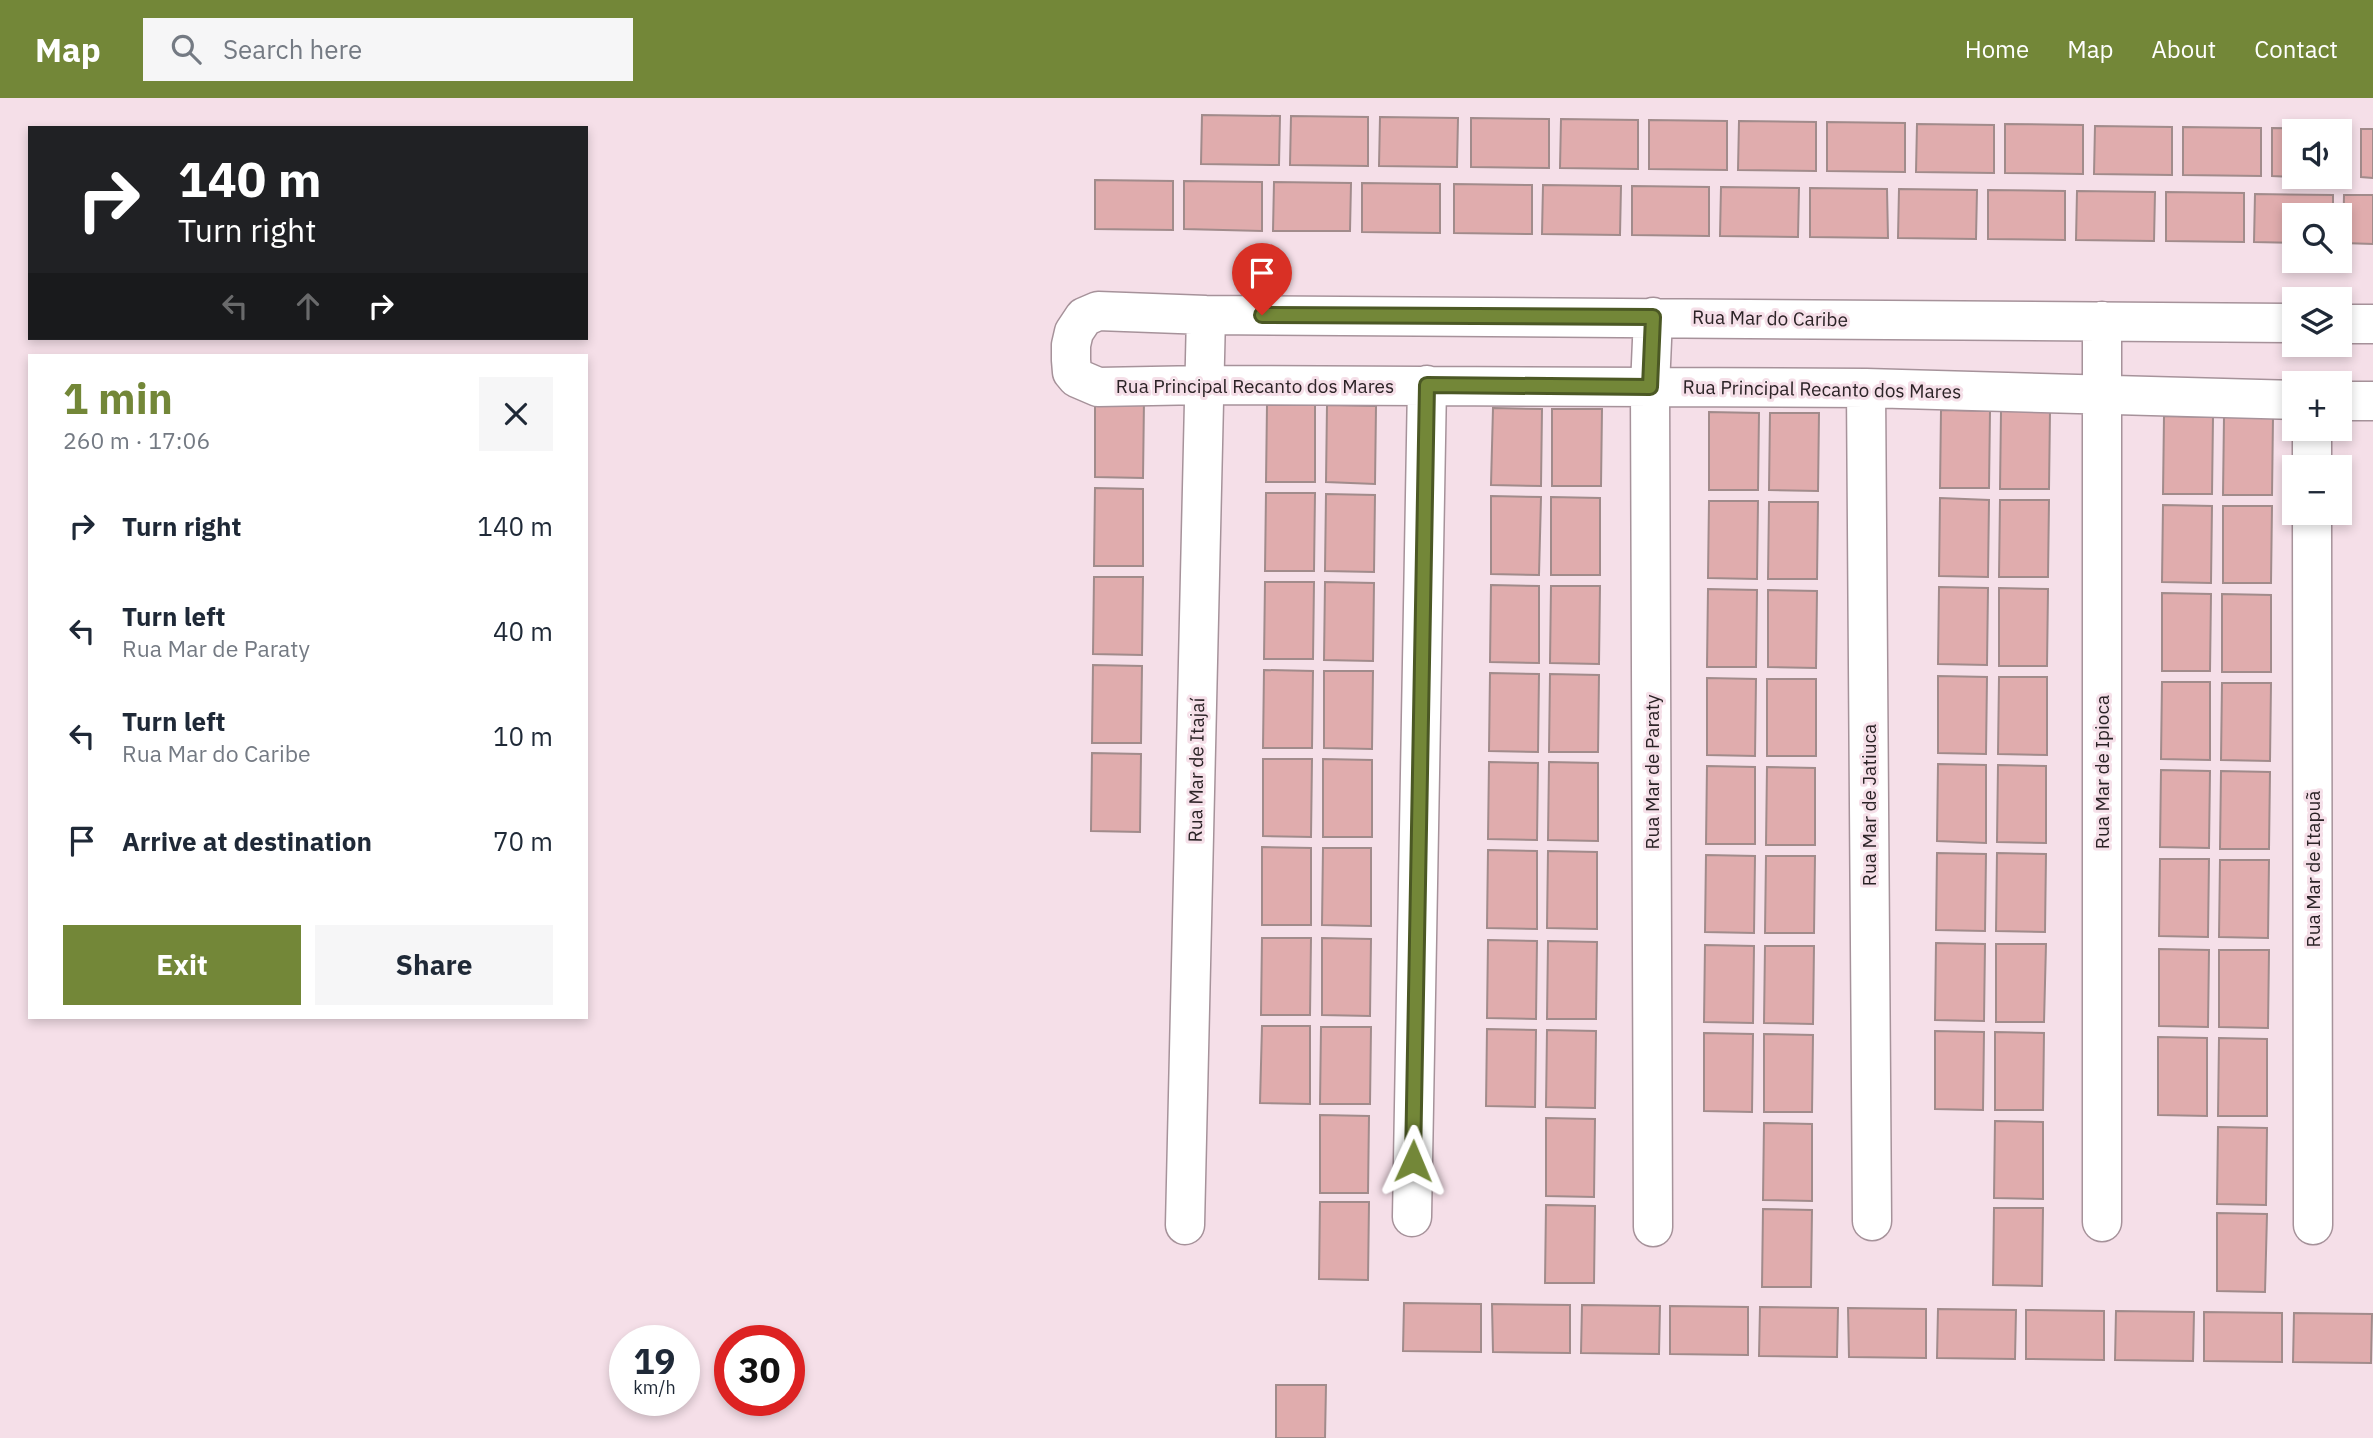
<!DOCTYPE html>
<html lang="en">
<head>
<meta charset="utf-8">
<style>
	:root { --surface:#fff; --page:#f6f6f7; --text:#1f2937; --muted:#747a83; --accent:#738738 }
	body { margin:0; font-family:"IBM Plex Sans",sans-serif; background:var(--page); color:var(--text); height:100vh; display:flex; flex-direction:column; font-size:26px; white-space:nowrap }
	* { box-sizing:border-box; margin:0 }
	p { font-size:23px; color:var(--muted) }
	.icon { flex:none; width:38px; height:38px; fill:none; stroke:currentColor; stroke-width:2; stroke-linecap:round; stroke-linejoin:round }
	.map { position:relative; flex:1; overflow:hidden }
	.drawer { position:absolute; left:28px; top:256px; width:560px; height:665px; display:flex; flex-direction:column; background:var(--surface); border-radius:0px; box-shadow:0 4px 10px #0003 }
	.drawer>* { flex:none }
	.guide { position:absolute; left:28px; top:28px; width:560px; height:214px; border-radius:0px; box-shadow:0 4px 10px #0003; background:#202124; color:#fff; overflow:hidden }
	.tools { position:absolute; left:2282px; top:21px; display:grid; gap:14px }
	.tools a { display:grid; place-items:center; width:70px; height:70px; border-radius:0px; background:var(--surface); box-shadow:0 4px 10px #0003; font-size:35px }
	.speed { position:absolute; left:609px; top:1227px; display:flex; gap:14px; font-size:35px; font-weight:700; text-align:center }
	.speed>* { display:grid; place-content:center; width:91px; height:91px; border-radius:50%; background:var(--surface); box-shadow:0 4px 10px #0003; line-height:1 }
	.speed small { font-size:18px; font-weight:400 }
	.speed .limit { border:10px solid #d22; background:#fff; color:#111 }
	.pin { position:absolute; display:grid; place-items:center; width:60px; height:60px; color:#fff; margin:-72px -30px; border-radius:50% 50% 50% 0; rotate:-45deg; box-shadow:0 0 7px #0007 }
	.pin .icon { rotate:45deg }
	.me { position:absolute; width:77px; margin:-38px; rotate:1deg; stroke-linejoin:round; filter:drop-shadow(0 0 5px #0008) }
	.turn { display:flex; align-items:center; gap:24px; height:147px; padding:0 35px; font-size:32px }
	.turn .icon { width:91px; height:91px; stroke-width:2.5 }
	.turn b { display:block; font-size:49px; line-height:60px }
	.lanes { display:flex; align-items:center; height:66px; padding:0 35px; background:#0003; justify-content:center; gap:35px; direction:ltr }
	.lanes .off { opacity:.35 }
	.round { display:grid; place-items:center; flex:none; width:74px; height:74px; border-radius:0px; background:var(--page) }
	.overview { display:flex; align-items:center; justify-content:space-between; height:119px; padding:0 35px }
	h1 { font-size:42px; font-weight:700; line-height:52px; color:var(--accent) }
	.primary-button { display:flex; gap:14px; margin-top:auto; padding:14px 35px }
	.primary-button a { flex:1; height:80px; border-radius:0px; background:var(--accent); color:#fff; font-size:28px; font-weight:700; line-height:80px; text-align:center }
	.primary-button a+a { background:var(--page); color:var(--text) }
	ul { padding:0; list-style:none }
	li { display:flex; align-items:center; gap:21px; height:105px; padding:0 35px }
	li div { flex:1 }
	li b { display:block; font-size:26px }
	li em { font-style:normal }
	header { display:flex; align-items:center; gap:42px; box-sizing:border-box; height:98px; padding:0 35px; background:var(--accent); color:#fff }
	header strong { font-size:33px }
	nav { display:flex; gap:38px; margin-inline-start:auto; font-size:24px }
	.search { width:490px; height:63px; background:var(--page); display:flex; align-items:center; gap:18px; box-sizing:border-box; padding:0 24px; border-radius:0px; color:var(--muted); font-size:26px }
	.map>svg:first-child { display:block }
	.building { fill:#e0acad; stroke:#a18b8b; stroke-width:2 }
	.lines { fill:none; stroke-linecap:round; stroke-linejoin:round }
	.street-casing { stroke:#a6929a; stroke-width:41 }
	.street { stroke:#fff; stroke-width:38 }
	.route-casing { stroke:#4b5824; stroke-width:18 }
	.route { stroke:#738738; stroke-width:12 }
	.labels { text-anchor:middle; stroke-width:6; stroke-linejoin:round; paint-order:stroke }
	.street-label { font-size:19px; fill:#2b2326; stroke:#f5dfe8 }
</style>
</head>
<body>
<header>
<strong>Map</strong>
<div class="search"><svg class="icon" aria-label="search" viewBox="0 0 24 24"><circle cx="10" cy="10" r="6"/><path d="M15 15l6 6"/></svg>Search here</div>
<nav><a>Home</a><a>Map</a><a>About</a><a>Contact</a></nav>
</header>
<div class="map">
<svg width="2373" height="1340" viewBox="0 0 2373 1340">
	<rect width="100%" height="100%" fill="#f5dfe8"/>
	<path class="building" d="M 1202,17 L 1280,18 L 1279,67 L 1201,66 Z
		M 1291,18 L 1368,19 L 1368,68 L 1290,67 Z
		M 1380,19 L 1458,20 L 1457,69 L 1379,68 Z
		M 1471,20 L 1549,21 L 1549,70 L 1471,69 Z
		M 1561,21 L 1638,22 L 1638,71 L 1560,70 Z
		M 1649,22 L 1727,23 L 1727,72 L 1649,71 Z
		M 1739,23 L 1816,24 L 1816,73 L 1738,72 Z
		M 1827,24 L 1905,25 L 1905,74 L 1827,73 Z
		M 1917,26 L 1994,27 L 1994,75 L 1916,74 Z
		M 2005,26 L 2083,27 L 2083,76 L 2005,75 Z
		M 2095,28 L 2172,29 L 2172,77 L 2094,76 Z
		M 2183,29 L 2261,30 L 2261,78 L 2183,77 Z
		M 2272,30 L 2350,31 L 2350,79 L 2295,79 L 2340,79 L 2340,33 L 2294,33 L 2294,79 L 2272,78 Z
		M 2361,31 L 2373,31 L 2373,80 L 2361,79 Z
		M 1095,82 L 1173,83 L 1173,132 L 1095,131 Z
		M 1184,83 L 1262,84 L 1262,133 L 1184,131 Z
		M 1274,84 L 1351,85 L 1350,133 L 1273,133 Z
		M 1362,85 L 1440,86 L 1440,135 L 1362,134 Z
		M 1454,86 L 1532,87 L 1532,136 L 1454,135 Z
		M 1543,87 L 1621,88 L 1620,137 L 1542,136 Z
		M 1632,88 L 1709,89 L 1709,138 L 1632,137 Z
		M 1721,89 L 1799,90 L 1798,139 L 1720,138 Z
		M 1810,90 L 1887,91 L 1888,140 L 1810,139 Z
		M 1899,91 L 1977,92 L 1976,141 L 1898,140 Z
		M 1988,92 L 2065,93 L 2065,142 L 1988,141 Z
		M 2077,93 L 2155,94 L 2154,143 L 2076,142 Z
		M 2166,94 L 2244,95 L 2244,144 L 2166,143 Z
		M 2255,96 L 2333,97 L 2333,117 L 2294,117 L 2294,145 L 2254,144 Z
		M 2344,97 L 2373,97 L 2373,146 L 2343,145 Z
		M 1095,302 L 1144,302 L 1143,380 L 1095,379 Z
		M 1267,307 L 1315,307 L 1315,384 L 1266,384 Z
		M 1327,307 L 1376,308 L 1375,386 L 1326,384 Z
		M 1493,310 L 1542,311 L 1541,388 L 1491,387 Z
		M 1552,311 L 1602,311 L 1601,388 L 1552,388 Z
		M 1941,312 L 1990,313 L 1989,390 L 1940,390 Z
		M 2001,313 L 2050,313 L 2049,391 L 2000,391 Z
		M 1709,314 L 1759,315 L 1758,392 L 1709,392 Z
		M 1770,315 L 1819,315 L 1818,393 L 1769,392 Z
		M 2164,318 L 2213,319 L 2212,396 L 2163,396 Z
		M 2224,319 L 2273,319 L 2272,397 L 2223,397 Z
		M 1095,390 L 1143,391 L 1143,468 L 1094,468 Z
		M 1266,395 L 1315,395 L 1314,473 L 1265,473 Z
		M 1326,396 L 1375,397 L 1374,474 L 1325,473 Z
		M 1491,398 L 1541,399 L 1539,477 L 1491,476 Z
		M 1551,399 L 1600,400 L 1600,477 L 1551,477 Z
		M 1940,400 L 1989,402 L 1988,479 L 1939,478 Z
		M 2000,402 L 2049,402 L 2048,479 L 1999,479 Z
		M 1709,403 L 1758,403 L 1757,481 L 1708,480 Z
		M 1769,404 L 1818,404 L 1817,481 L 1768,481 Z
		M 2163,407 L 2212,408 L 2211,485 L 2162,484 Z
		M 2223,408 L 2272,408 L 2271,485 L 2223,485 Z
		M 1094,479 L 1143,479 L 1142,557 L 1093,556 Z
		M 1265,484 L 1314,484 L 1313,561 L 1264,561 Z
		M 1325,484 L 1374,485 L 1373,563 L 1324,562 Z
		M 1491,487 L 1539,488 L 1539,565 L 1490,564 Z
		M 1551,488 L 1600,488 L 1599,566 L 1550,565 Z
		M 1939,489 L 1988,490 L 1987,567 L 1938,566 Z
		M 1999,490 L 2048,491 L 2047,568 L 1999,568 Z
		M 1708,491 L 1757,492 L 1756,569 L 1707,569 Z
		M 1768,492 L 1817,493 L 1816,570 L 1768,569 Z
		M 2162,495 L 2211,496 L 2210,573 L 2162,573 Z
		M 2222,496 L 2271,497 L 2271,574 L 2222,574 Z
		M 1093,567 L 1142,568 L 1141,645 L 1092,645 Z
		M 1264,572 L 1313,573 L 1312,650 L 1263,650 Z
		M 1324,573 L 1373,573 L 1372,651 L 1324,650 Z
		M 1490,575 L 1539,576 L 1538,654 L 1489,653 Z
		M 1550,576 L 1599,577 L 1598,654 L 1549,654 Z
		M 1938,578 L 1987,579 L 1986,656 L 1938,655 Z
		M 1999,579 L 2047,579 L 2047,657 L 1998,656 Z
		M 1707,580 L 1756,581 L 1755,658 L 1707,657 Z
		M 1767,581 L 1816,581 L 1816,658 L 1767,658 Z
		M 2162,584 L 2210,584 L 2210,662 L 2161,661 Z
		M 2222,585 L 2271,585 L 2270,663 L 2221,662 Z
		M 1092,655 L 1141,656 L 1140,734 L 1091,733 Z
		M 1263,661 L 1312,661 L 1311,739 L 1263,738 Z
		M 1323,661 L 1372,662 L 1372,739 L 1323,739 Z
		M 1489,664 L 1538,665 L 1537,742 L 1488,741 Z
		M 1549,664 L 1598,665 L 1598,743 L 1548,742 Z
		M 1938,666 L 1986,667 L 1986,745 L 1937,743 Z
		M 1998,667 L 2046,668 L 2046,745 L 1997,744 Z
		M 1707,668 L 1755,669 L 1755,746 L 1706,746 Z
		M 1767,669 L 1815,670 L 1815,747 L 1766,747 Z
		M 2161,672 L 2210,673 L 2209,750 L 2160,749 Z
		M 2221,673 L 2270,674 L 2269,751 L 2220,751 Z
		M 1262,749 L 1311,750 L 1311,827 L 1262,827 Z
		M 1323,750 L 1371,750 L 1371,828 L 1322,827 Z
		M 1488,752 L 1537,753 L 1537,831 L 1487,830 Z
		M 1548,753 L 1597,754 L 1597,831 L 1547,830 Z
		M 1937,755 L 1986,756 L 1985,833 L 1936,832 Z
		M 1997,755 L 2046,756 L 2045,834 L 1996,833 Z
		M 1706,757 L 1755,758 L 1754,835 L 1705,834 Z
		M 1766,758 L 1815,758 L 1814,835 L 1765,835 Z
		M 2160,761 L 2209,761 L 2208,839 L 2159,838 Z
		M 2220,762 L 2269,762 L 2268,840 L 2219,839 Z
		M 1262,840 L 1311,840 L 1310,917 L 1261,917 Z
		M 1322,840 L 1371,841 L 1370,918 L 1322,917 Z
		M 1488,842 L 1537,843 L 1536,921 L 1487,920 Z
		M 1548,843 L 1597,844 L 1596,921 L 1547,921 Z
		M 1936,845 L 1985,846 L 1984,923 L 1935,922 Z
		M 1996,846 L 2046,846 L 2044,924 L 1996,924 Z
		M 1705,847 L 1754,848 L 1753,925 L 1704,924 Z
		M 1765,848 L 1814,848 L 1813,926 L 1764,925 Z
		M 2159,851 L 2209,852 L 2208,929 L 2159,928 Z
		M 2219,852 L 2269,852 L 2268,930 L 2219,929 Z
		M 1262,928 L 1310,928 L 1310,1006 L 1260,1005 Z
		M 1321,929 L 1371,929 L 1370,1006 L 1320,1006 Z
		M 1487,931 L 1536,932 L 1535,1009 L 1486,1008 Z
		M 1547,932 L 1596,933 L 1595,1010 L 1546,1009 Z
		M 1935,933 L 1984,934 L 1983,1012 L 1935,1011 Z
		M 1995,934 L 2044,935 L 2043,1012 L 1995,1012 Z
		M 1704,935 L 1753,936 L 1752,1014 L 1704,1013 Z
		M 1764,936 L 1813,937 L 1812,1014 L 1764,1014 Z
		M 2158,939 L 2207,940 L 2207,1018 L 2158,1017 Z
		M 2219,940 L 2267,941 L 2267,1018 L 2218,1018 Z
		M 1320,1017 L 1369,1018 L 1368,1095 L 1320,1095 Z
		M 1546,1020 L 1595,1021 L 1594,1099 L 1546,1098 Z
		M 1995,1023 L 2043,1024 L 2043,1101 L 1994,1100 Z
		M 1764,1025 L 1812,1026 L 1812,1103 L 1763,1102 Z
		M 2218,1029 L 2267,1030 L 2266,1107 L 2217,1106 Z
		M 1320,1104 L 1369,1104 L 1368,1182 L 1319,1181 Z
		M 1546,1107 L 1595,1108 L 1594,1185 L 1545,1185 Z
		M 1994,1110 L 2043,1110 L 2042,1188 L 1993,1187 Z
		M 1763,1111 L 1812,1112 L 1811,1189 L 1762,1189 Z
		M 2217,1115 L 2267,1116 L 2265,1194 L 2217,1193 Z
		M 1404,1205 L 1481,1206 L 1481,1254 L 1403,1253 Z
		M 1492,1206 L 1570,1207 L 1570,1255 L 1493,1254 Z
		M 1582,1207 L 1660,1208 L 1659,1256 L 1581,1255 Z
		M 1670,1208 L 1748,1209 L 1748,1257 L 1670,1256 Z
		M 1760,1209 L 1838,1210 L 1837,1259 L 1759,1258 Z
		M 1848,1210 L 1926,1211 L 1926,1260 L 1849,1259 Z
		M 1938,1211 L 2016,1212 L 2015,1261 L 1937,1260 Z
		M 2026,1212 L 2104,1213 L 2104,1262 L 2026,1261 Z
		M 2116,1213 L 2194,1214 L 2193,1263 L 2115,1262 Z
		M 2204,1214 L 2282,1215 L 2282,1264 L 2204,1263 Z
		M 2294,1215 L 2372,1216 L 2371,1265 L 2293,1264 Z
		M 1276,1287 L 1326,1287 L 1325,1340 L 1276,1340 Z"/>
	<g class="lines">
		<g class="street-casing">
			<path id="street" d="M 1653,219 L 1650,289 L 1653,1129
				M 2294,225 L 1206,217 L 1098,213 L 1084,219 L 1074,234 L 1071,247 L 1071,262 L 1072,274 L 1077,280 L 1098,289 L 1205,287 L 1866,290 L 2294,302
				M 2340,226 L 2373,226
				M 1866,290 L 1872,1123
				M 2340,303 L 2373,303
				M 2312,331 L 2312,369
				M 2312,415 L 2313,1127
				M 1412,1119 L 1427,287
				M 2102,1124 L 2102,223
				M 1185,1127 L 1206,217"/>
		</g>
		<use href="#street" class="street"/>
	</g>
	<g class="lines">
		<g class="route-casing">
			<path id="route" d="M 1262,217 L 1653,219 L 1650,289 L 1427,287 L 1413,1063"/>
		</g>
		<use href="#route" class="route"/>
	</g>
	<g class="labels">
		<g class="street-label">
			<text transform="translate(1770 220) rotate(1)" y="7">Rua Mar do Caribe</text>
			<text x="1255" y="295">Rua Principal Recanto dos Mares</text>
			<text transform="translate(1822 291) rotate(1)" y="7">Rua Principal Recanto dos Mares</text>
			<text transform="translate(1196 672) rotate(-89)" y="7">Rua Mar de Itajaí</text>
			<text transform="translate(1652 674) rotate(-90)" y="7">Rua Mar de Paraty</text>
			<text transform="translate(2102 674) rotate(-90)" y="7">Rua Mar de Ipioca</text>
			<text transform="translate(1869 707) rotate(-90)" y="7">Rua Mar de Jatiuca</text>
			<text transform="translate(2313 771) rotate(-90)" y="7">Rua Mar de Itapuã</text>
		</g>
	</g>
</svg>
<div class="tools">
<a><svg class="icon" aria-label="sound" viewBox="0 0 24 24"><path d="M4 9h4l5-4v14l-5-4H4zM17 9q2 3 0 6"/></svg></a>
<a><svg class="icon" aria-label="search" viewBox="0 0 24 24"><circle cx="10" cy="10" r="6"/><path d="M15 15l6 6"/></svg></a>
<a><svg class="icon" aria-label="layers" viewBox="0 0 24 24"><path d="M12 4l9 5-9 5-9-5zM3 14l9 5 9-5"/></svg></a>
<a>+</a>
<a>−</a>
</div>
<div class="speed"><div>19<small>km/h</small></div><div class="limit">30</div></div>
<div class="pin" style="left:1262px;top:217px;background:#d93025"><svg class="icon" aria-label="arrive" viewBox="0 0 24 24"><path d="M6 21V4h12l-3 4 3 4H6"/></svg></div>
<svg class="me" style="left:1413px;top:1063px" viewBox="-20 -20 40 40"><path d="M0-17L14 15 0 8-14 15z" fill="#738738" stroke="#fff" stroke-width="4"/></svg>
<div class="guide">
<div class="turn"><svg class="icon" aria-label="right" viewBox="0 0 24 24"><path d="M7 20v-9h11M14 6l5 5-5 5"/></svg><div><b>140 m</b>Turn right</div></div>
<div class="lanes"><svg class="icon off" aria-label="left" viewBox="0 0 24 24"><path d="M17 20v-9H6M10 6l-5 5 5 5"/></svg><svg class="icon off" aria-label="ahead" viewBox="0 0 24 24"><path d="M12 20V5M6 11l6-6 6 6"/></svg><svg class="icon" aria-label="right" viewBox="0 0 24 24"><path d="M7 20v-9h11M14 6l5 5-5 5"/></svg></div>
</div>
<section class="drawer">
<div class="overview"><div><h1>1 min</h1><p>260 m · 17:06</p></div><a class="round"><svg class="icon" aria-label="close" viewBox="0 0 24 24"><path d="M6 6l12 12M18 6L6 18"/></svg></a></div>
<ul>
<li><svg class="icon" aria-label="right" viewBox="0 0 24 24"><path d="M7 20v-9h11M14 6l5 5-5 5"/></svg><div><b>Turn right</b></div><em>140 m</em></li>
<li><svg class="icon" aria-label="left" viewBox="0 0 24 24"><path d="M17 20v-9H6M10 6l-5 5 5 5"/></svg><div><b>Turn left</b><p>Rua Mar de Paraty</p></div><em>40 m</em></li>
<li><svg class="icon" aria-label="left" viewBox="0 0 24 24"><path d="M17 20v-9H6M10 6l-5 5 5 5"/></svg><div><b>Turn left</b><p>Rua Mar do Caribe</p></div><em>10 m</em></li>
<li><svg class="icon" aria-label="arrive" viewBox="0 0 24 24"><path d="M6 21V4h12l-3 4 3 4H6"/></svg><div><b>Arrive at destination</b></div><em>70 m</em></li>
</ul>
<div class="primary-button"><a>Exit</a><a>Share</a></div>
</section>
</div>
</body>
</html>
